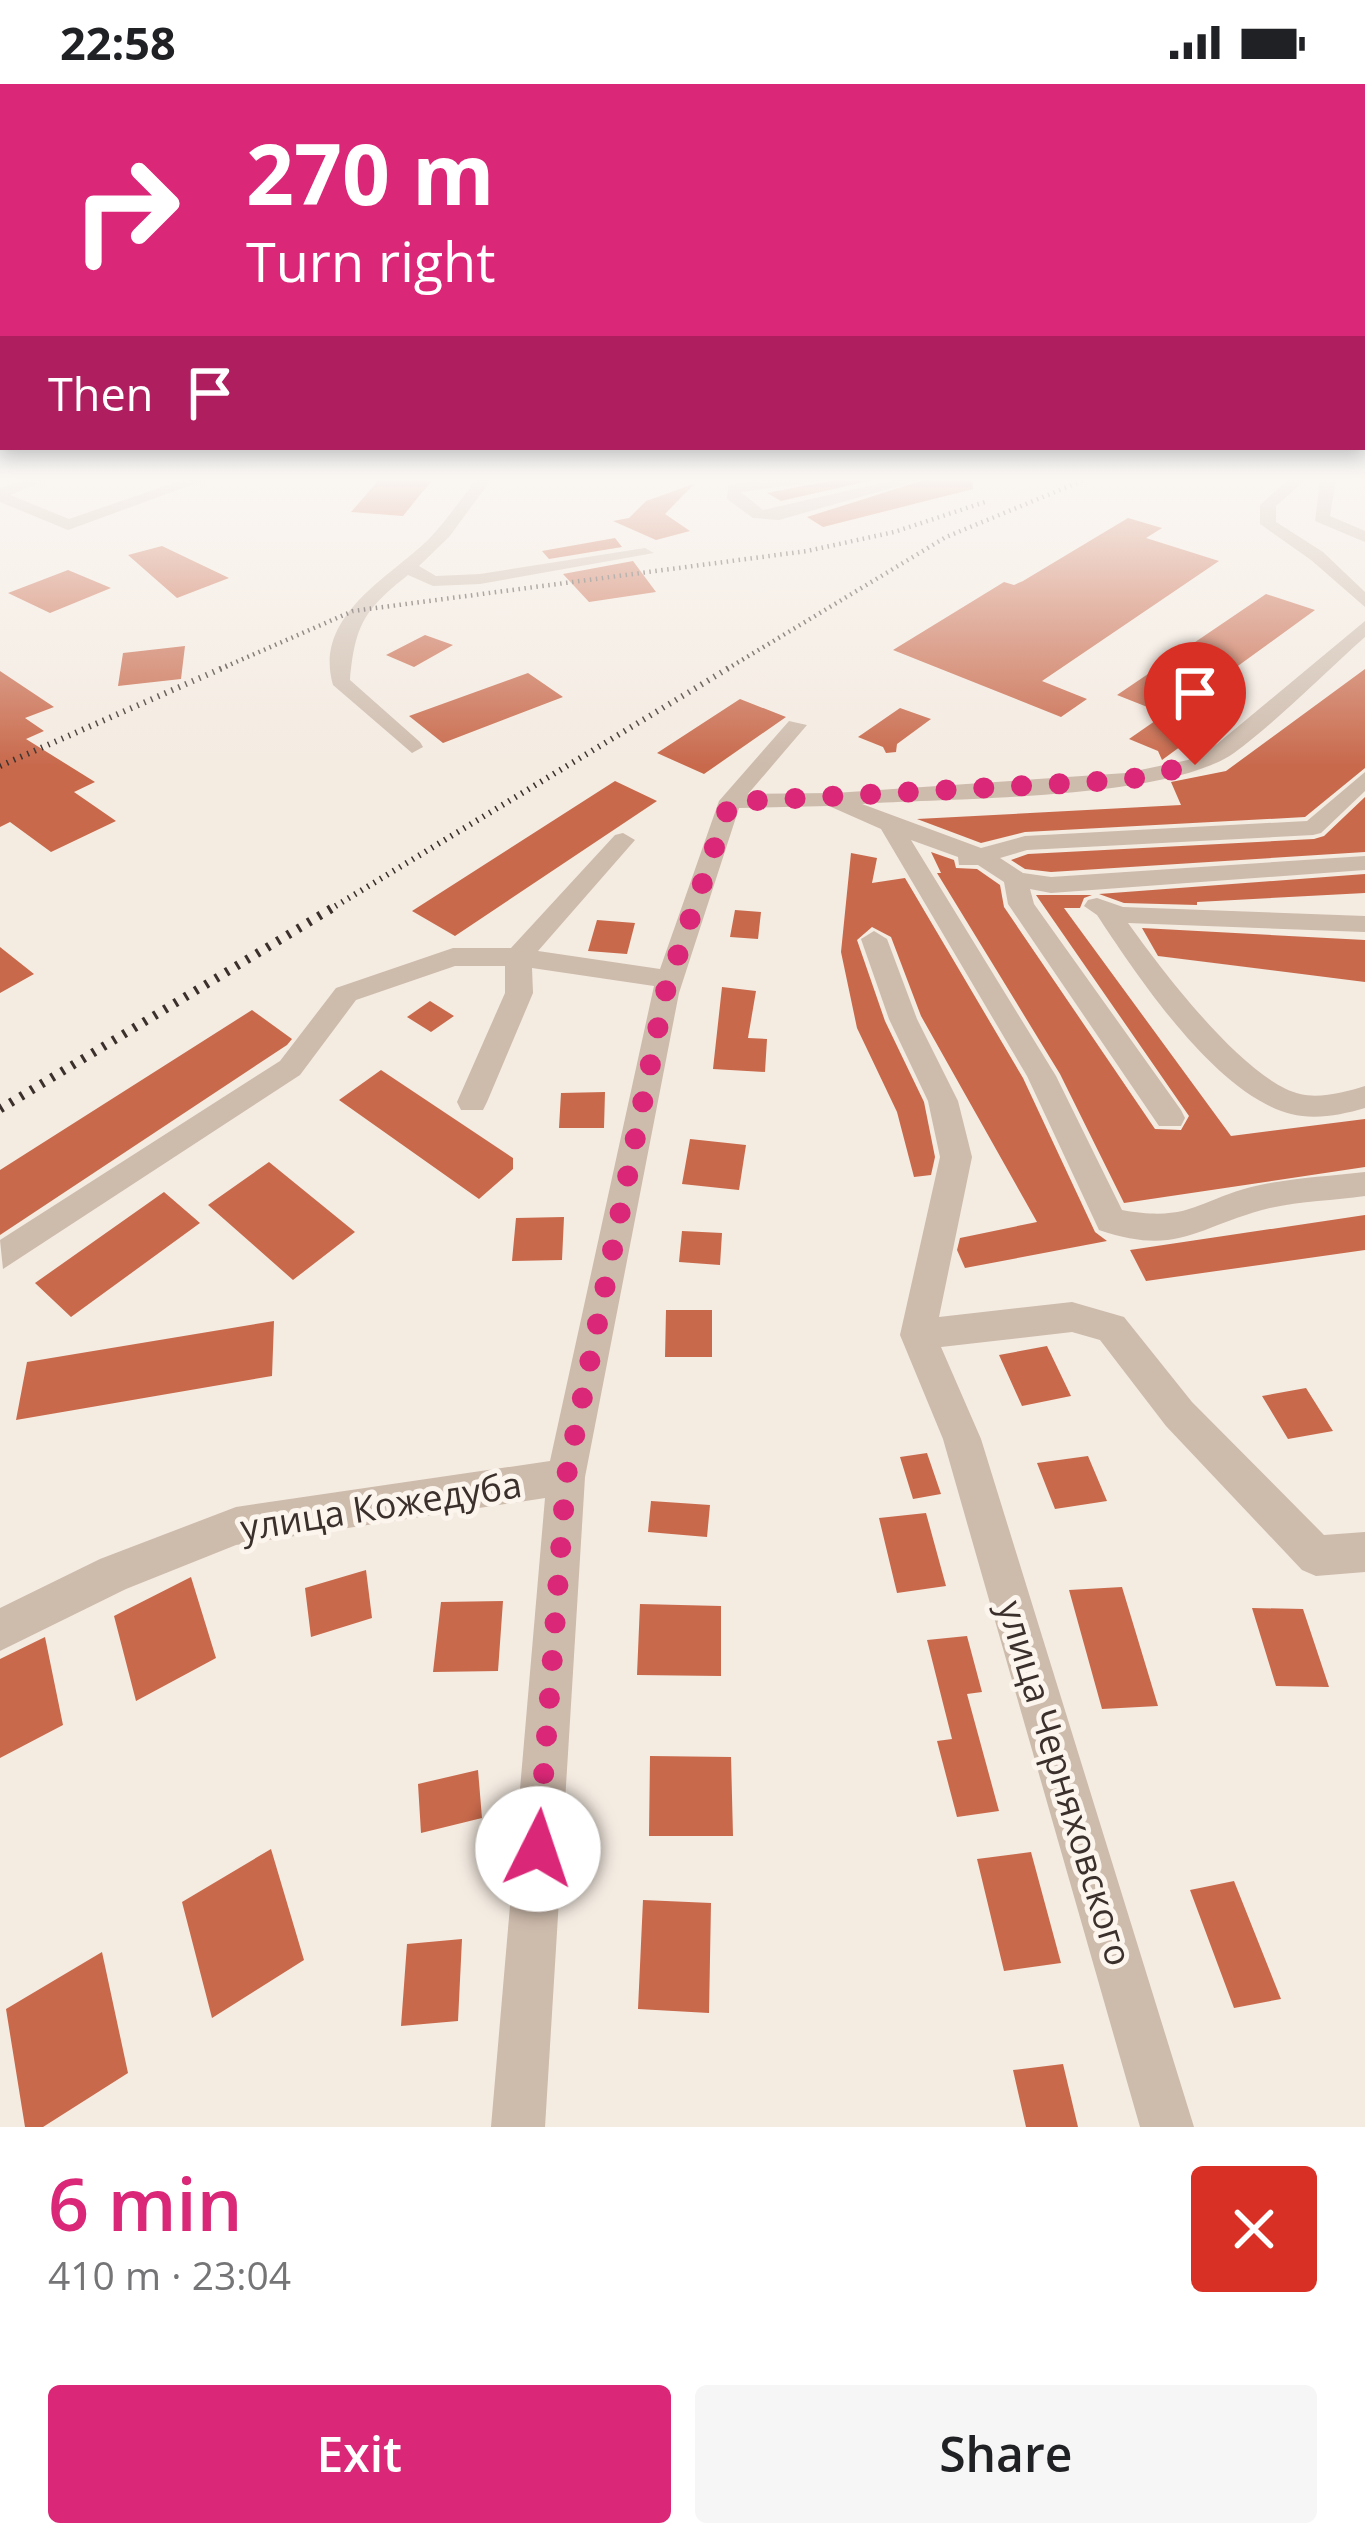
<!DOCTYPE html>
<html lang="en">
<head>
<meta charset="utf-8">
<style>
	:root { --surface:#fff; --page:#f6f6f6; --text:#202124; --muted:#757577; --accent:#db2777 }
	body { margin:0; font-family:"Open Sans",sans-serif; background:var(--page); color:var(--text); height:100vh; display:flex; flex-direction:column; font-size:45px; white-space:nowrap }
	* { box-sizing:border-box; margin:0 }
	p { font-size:39px; color:var(--muted) }
	.icon { flex:none; width:66px; height:66px; fill:none; stroke:currentColor; stroke-width:2; stroke-linecap:round; stroke-linejoin:round }
	.map { position:relative; height:2043px; overflow:hidden }
	.side { display:flex; flex-direction:column; background:var(--surface); flex:1 }
	.side>* { flex:none }
	.banner { position:absolute; left:0px; top:0px; width:1365px; height:366px; box-shadow:0 6px 18px #0003; background:#db2777; color:#fff; overflow:hidden }
	.pin { position:absolute; display:grid; place-items:center; width:102px; height:102px; color:#fff; margin:-123px -51px; border-radius:50% 50% 50% 0; rotate:-45deg; box-shadow:0 0 12px #0007 }
	.pin .icon { rotate:45deg }
	.me { position:absolute; width:132px; margin:-66px; rotate:4deg; stroke-linejoin:round; filter:drop-shadow(0 0 9px #0008) }
	.turn { display:flex; align-items:center; gap:42px; height:252px; padding:0 48px; font-size:54px }
	.turn .icon { width:156px; height:156px; stroke-width:2.5 }
	.turn b { display:block; font-size:84px; line-height:102px }
	.then { display:flex; align-items:center; height:114px; padding:0 48px; background:#0003; gap:24px; font-size:45px }
	.round { display:grid; place-items:center; flex:none; width:126px; height:126px; border-radius:12px; background:var(--page) }
	.overview { display:flex; align-items:center; justify-content:space-between; height:204px; padding:0 48px }
	h1 { font-size:72px; font-weight:600; line-height:90px; color:var(--accent) }
	.cta { display:flex; gap:24px; margin-top:auto; padding:24px 48px }
	.cta a { flex:1; height:138px; border-radius:12px; background:var(--accent); color:#fff; font-size:48px; font-weight:600; line-height:138px; text-align:center }
	.cta a+a { background:var(--page); color:var(--text) }
	.status { display:flex; justify-content:space-between; align-items:center; height:84px; padding:0 60px; background:var(--surface); direction:ltr }
	.status svg { height:33px; fill:currentColor }
	.map>svg:first-child { display:block }
	.building { fill:#c8694b }
	.lines { fill:none; stroke-linecap:round; stroke-linejoin:round }
	.minor { fill:#cdbbac; fill-rule:evenodd }
	.rail-far2 { stroke:#3b302b; stroke-width:4.5; stroke-dasharray:1.5 4.5; stroke-linecap:butt }
	.rail-far1 { stroke:#3b302b; stroke-width:6; stroke-dasharray:1.5 6; stroke-linecap:butt }
	.rail { stroke:#3b302b; stroke-width:9; stroke-dasharray:3 9; stroke-linecap:butt }
	.route { stroke:#db2777; stroke-width:21; stroke-dasharray:0 37.8 }
	.labels { text-anchor:middle; stroke-width:10; stroke-linejoin:round; paint-order:stroke }
	.near-street-label { font-size:36px; fill:#3b302b; stroke:#fbf5ee }
</style>
</head>
<body>
<div class="status"><b>22:58</b><svg viewBox="0 0 49 12"><path d="M0 12V9h3v3zM5 12V6h3v6zM10 12V3h3v9zM15 12V0h3v12zM26 1h20v11H26zM47 4h2v5h-2z"/></svg></div>
<div class="map">
<svg width="1365" height="2043" viewBox="0 0 1365 2043">
	<rect width="100%" height="100%" fill="#f4ebe1"/>
	<path class="building" d="M 379,396 L 432,396 L 403,432 L 351,428 Z
		M 835,396 L 872,396 L 781,417 L 767,409 Z
		M 924,396 L 972,396 L 973,405 L 823,443 L 807,433 Z
		M 694,400 L 665,430 L 690,447 L 656,456 L 613,437 L 629,434 L 646,417 Z
		M 1128,434 L 1162,444 L 1146,454 L 1219,477 L 1042,597 L 1087,615 L 1061,633 L 893,566 L 1004,498 L 1014,501 L 1023,497 Z
		M 615,454 L 622,463 L 549,475 L 542,467 Z
		M 162,462 L 229,494 L 177,514 L 128,471 Z
		M 633,477 L 656,508 L 589,518 L 563,490 Z
		M 68,486 L 111,504 L 50,529 L 8,509 Z
		M 1266,510 L 1315,526 L 1184,621 L 1218,635 L 1162,676 L 1158,667 L 1129,655 L 1165,630 L 1117,611 Z
		M 425,551 L 453,561 L 414,583 L 386,571 Z
		M 185,562 L 181,595 L 118,602 L 123,569 Z
		M 1365,585 L 1365,684 L 1305,733 L 1025,748 L 981,759 L 917,735 L 1181,721 L 1171,698 L 1226,687 Z
		M 0,587 L 54,623 L 25,634 L 44,647 L 26,655 L 95,698 L 74,708 L 116,737 L 51,768 L 10,738 L 0,743 Z
		M 528,589 L 563,613 L 443,659 L 409,632 Z
		M 740,615 L 786,633 L 704,690 L 657,669 Z
		M 900,624 L 931,635 L 897,660 L 896,668 L 886,669 L 883,663 L 858,653 Z
		M 615,697 L 657,717 L 455,852 L 412,827 Z
		M 1365,713 L 1365,768 L 1051,788 L 1025,785 L 1011,776 L 1028,770 L 1314,755 L 1324,752 Z
		M 931,768 L 954,776 L 956,784 L 977,785 L 1000,801 L 1004,823 L 1155,1045 L 1181,1046 L 1189,1032 L 1036,811 L 1092,811 L 1084,814 L 1080,824 L 1064,824 L 1231,1052 L 1365,1035 L 1365,1083 L 1124,1119 L 1060,990 L 937,789 L 941,789 Z
		M 851,769 L 877,774 L 872,799 L 905,794 L 1023,994 L 1095,1148 L 1107,1157 L 965,1184 L 957,1166 L 960,1154 L 1037,1138 L 921,932 L 891,853 L 872,843 L 857,856 L 885,937 L 924,1018 L 935,1073 L 931,1091 L 914,1093 L 897,1028 L 857,944 L 841,868 Z
		M 1365,790 L 1365,809 L 1197,818 L 1197,821 L 1124,819 L 1099,810 Z
		M 735,826 L 761,828 L 758,855 L 730,853 Z
		M 597,836 L 635,839 L 627,870 L 588,867 Z
		M 1142,844 L 1365,856 L 1365,898 L 1158,872 Z
		M 0,863 L 34,890 L 0,909 Z
		M 722,903 L 756,907 L 748,954 L 767,955 L 765,988 L 713,985 Z
		M 430,917 L 454,932 L 431,948 L 407,933 Z
		M 252,926 L 292,955 L 287,961 L 0,1151 L 0,1086 Z
		M 381,986 L 513,1074 L 513,1085 L 479,1115 L 339,1016 Z
		M 605,1008 L 604,1044 L 559,1044 L 561,1009 Z
		M 690,1055 L 746,1061 L 739,1106 L 682,1100 Z
		M 269,1078 L 355,1148 L 293,1196 L 208,1121 Z
		M 164,1108 L 200,1139 L 71,1233 L 35,1199 Z
		M 1365,1131 L 1365,1166 L 1146,1197 L 1130,1166 Z
		M 564,1133 L 562,1176 L 512,1177 L 516,1134 Z
		M 682,1147 L 722,1149 L 720,1181 L 679,1178 Z
		M 666,1226 L 712,1226 L 712,1273 L 665,1273 Z
		M 274,1237 L 272,1292 L 16,1336 L 27,1278 Z
		M 1047,1262 L 1071,1312 L 1022,1322 L 999,1271 Z
		M 1306,1304 L 1333,1347 L 1288,1355 L 1262,1312 Z
		M 927,1369 L 941,1410 L 913,1415 L 900,1373 Z
		M 1088,1372 L 1107,1417 L 1055,1425 L 1037,1379 Z
		M 651,1417 L 710,1421 L 707,1453 L 648,1448 Z
		M 926,1429 L 946,1502 L 897,1509 L 879,1434 Z
		M 366,1486 L 372,1534 L 311,1553 L 305,1504 Z
		M 191,1493 L 216,1574 L 136,1617 L 114,1532 Z
		M 1122,1503 L 1158,1622 L 1102,1625 L 1069,1506 Z
		M 503,1517 L 498,1587 L 433,1588 L 441,1518 Z
		M 640,1520 L 721,1522 L 721,1592 L 637,1591 Z
		M 1252,1524 L 1303,1525 L 1329,1603 L 1276,1602 Z
		M 967,1552 L 982,1608 L 967,1610 L 999,1727 L 957,1733 L 937,1657 L 952,1655 L 927,1556 Z
		M 45,1553 L 63,1641 L 0,1674 L 0,1575 Z
		M 650,1672 L 731,1673 L 733,1752 L 649,1752 Z
		M 478,1686 L 482,1734 L 421,1749 L 418,1700 Z
		M 271,1765 L 304,1876 L 212,1934 L 182,1818 Z
		M 1031,1768 L 1061,1879 L 1004,1887 L 977,1775 Z
		M 1234,1797 L 1281,1915 L 1234,1924 L 1190,1806 Z
		M 643,1816 L 711,1819 L 709,1929 L 638,1925 Z
		M 462,1855 L 458,1937 L 401,1942 L 407,1860 Z
		M 102,1868 L 128,1989 L 43,2043 L 25,2043 L 6,1925 Z
		M 1063,1980 L 1078,2043 L 1026,2043 L 1013,1986 Z"/>
	<g class="lines">
		<path class="minor" d="M 23,396 L 46,396 L 10,411 L 69,435 L 182,396 L 205,396 L 68,446 L 0,418 L 0,404 Z
			M 476,396 L 491,396 L 449,453 L 419,482 L 436,492 L 480,490 L 645,464 L 654,469 L 480,500 L 433,502 L 408,491 C 365,525 355,540 350,596 L 420,658 L 423,663 L 412,669 L 333,601 C 313,532 389,494 429,455 C 446,437 460,416 476,396 Z
			M 749,396 L 831,396 L 741,408 L 763,426 L 894,396 L 920,396 L 779,436 L 753,434 L 727,415 L 728,402 Z
			M 1288,396 L 1305,396 L 1276,422 L 1276,438 L 1323,468 L 1365,508 L 1365,523 L 1311,476 L 1260,440 L 1260,421 Z
			M 1320,396 L 1336,396 L 1330,432 L 1365,447 L 1365,458 L 1315,437 Z
			M 1365,537 L 1365,553 C 1322,591 1280,635 1234,669 C 1167,716 950,714 862,720 L 981,764 L 1025,752 L 1307,737 L 1365,688 L 1365,707 L 1321,749 L 1313,751 L 1027,766 L 1000,774 L 1023,789 L 1051,793 L 1365,772 L 1365,786 L 1051,809 L 1030,805 L 1034,820 L 1181,1026 L 1185,1034 L 1181,1042 L 1159,1042 L 1008,820 L 1004,798 L 978,781 L 959,781 L 958,773 L 911,756 L 1056,992 L 1122,1126 C 1193,1139 1199,1114 1260,1101 C 1294,1094 1330,1092 1365,1088 L 1365,1112 C 1332,1117 1295,1117 1262,1126 C 1194,1145 1176,1172 1099,1146 L 1027,992 L 881,745 L 829,722 L 739,724 L 679,909 L 585,1393 L 545,2043 L 491,2043 L 545,1414 L 236,1461 L 126,1505 L 0,1567 L 0,1524 L 100,1475 L 236,1423 L 550,1377 L 654,902 L 532,884 L 533,909 L 487,1018 L 483,1026 L 461,1026 L 457,1018 L 505,909 L 505,882 L 455,882 L 356,916 L 300,991 L 3,1185 L 0,1156 L 280,977 L 336,904 L 453,864 L 511,864 L 615,751 L 623,749 L 635,756 L 538,867 L 660,885 L 719,717 L 789,637 L 807,641 L 748,710 L 835,709 L 1126,689 L 1188,676 L 1217,660 Z
			M 1097,814 L 1123,823 L 1365,832 L 1365,848 L 1128,839 C 1161,885 1245,997 1300,1010 C 1320,1015 1346,1008 1365,1002 L 1365,1024 C 1341,1031 1315,1036 1291,1030 C 1216,1011 1138,893 1097,831 L 1084,822 L 1088,816 Z
			M 874,847 L 887,855 L 917,935 L 958,1017 L 972,1073 L 939,1233 L 1072,1218 L 1124,1233 L 1192,1318 L 1324,1451 L 1365,1448 L 1365,1488 L 1316,1492 L 1302,1486 L 1166,1342 L 1100,1256 L 1072,1248 L 941,1263 L 981,1355 L 1194,2043 L 1140,2043 L 943,1355 L 900,1251 L 940,1073 L 928,1017 L 889,935 L 861,855 Z"/>
		<path class="rail-far2" d="M 220,585 L 353,527 L 807,467 L 894,448 L 988,417
			M 727,585 L 946,453 L 1084,396"/>
		<path class="rail-far1" d="M 0,682 L 227,582
			M 329,826 L 732,582"/>
		<path class="rail" d="M 0,1025 L 334,823"/>
	</g>
	<linearGradient id="sky" x2="0" y2="1"><stop stop-color="#7eb2d2"/><stop offset="0.58" stop-color="#faf6f2"/><stop offset="1" stop-color="#faf6f2" stop-opacity="0"/></linearGradient>
	<rect width="1365" height="682" fill="url(#sky)"/>
	<g class="lines">
		<path class="route" d="M 538,1765 L 566,1394 L 665,909 L 730,718 L 1126,696 L 1195,681"/>
	</g>
	<g class="labels">
		<g class="near-street-label">
			<text transform="translate(381 1422) rotate(-9)" y="13">улица Кожедуба</text>
			<text transform="translate(1065 1699) rotate(73)" y="13">улица Черняховского</text>
		</g>
	</g>
</svg>
<div class="pin" style="left:1195px;top:681px;background:#d93025"><svg class="icon" aria-label="arrive" viewBox="0 0 24 24"><path d="M6 21V4h12l-3 4 3 4H6"/></svg></div>
<svg class="me" style="left:538px;top:1765px" viewBox="-20 -20 40 40"><circle r="19" fill="#fff"/><path d="M0-13L10 11 0 6-10 11z" fill="#db2777"/></svg>
<div class="banner">
<div class="turn"><svg class="icon" aria-label="right" viewBox="0 0 24 24"><path d="M7 20v-9h11M14 6l5 5-5 5"/></svg><div><b>270 m</b>Turn right</div></div>
<div class="then">Then<svg class="icon" aria-label="arrive" viewBox="0 0 24 24"><path d="M6 21V4h12l-3 4 3 4H6"/></svg></div>
</div>
</div>
<section class="side">
<div class="overview"><div><h1>6 min</h1><p>410 m · 23:04</p></div><a class="round" style="background:#d93025;color:#fff"><svg class="icon" aria-label="close" viewBox="0 0 24 24"><path d="M6 6l12 12M18 6L6 18"/></svg></a></div>
<div class="cta"><a>Exit</a><a>Share</a></div>
</section>
</body>
</html>
